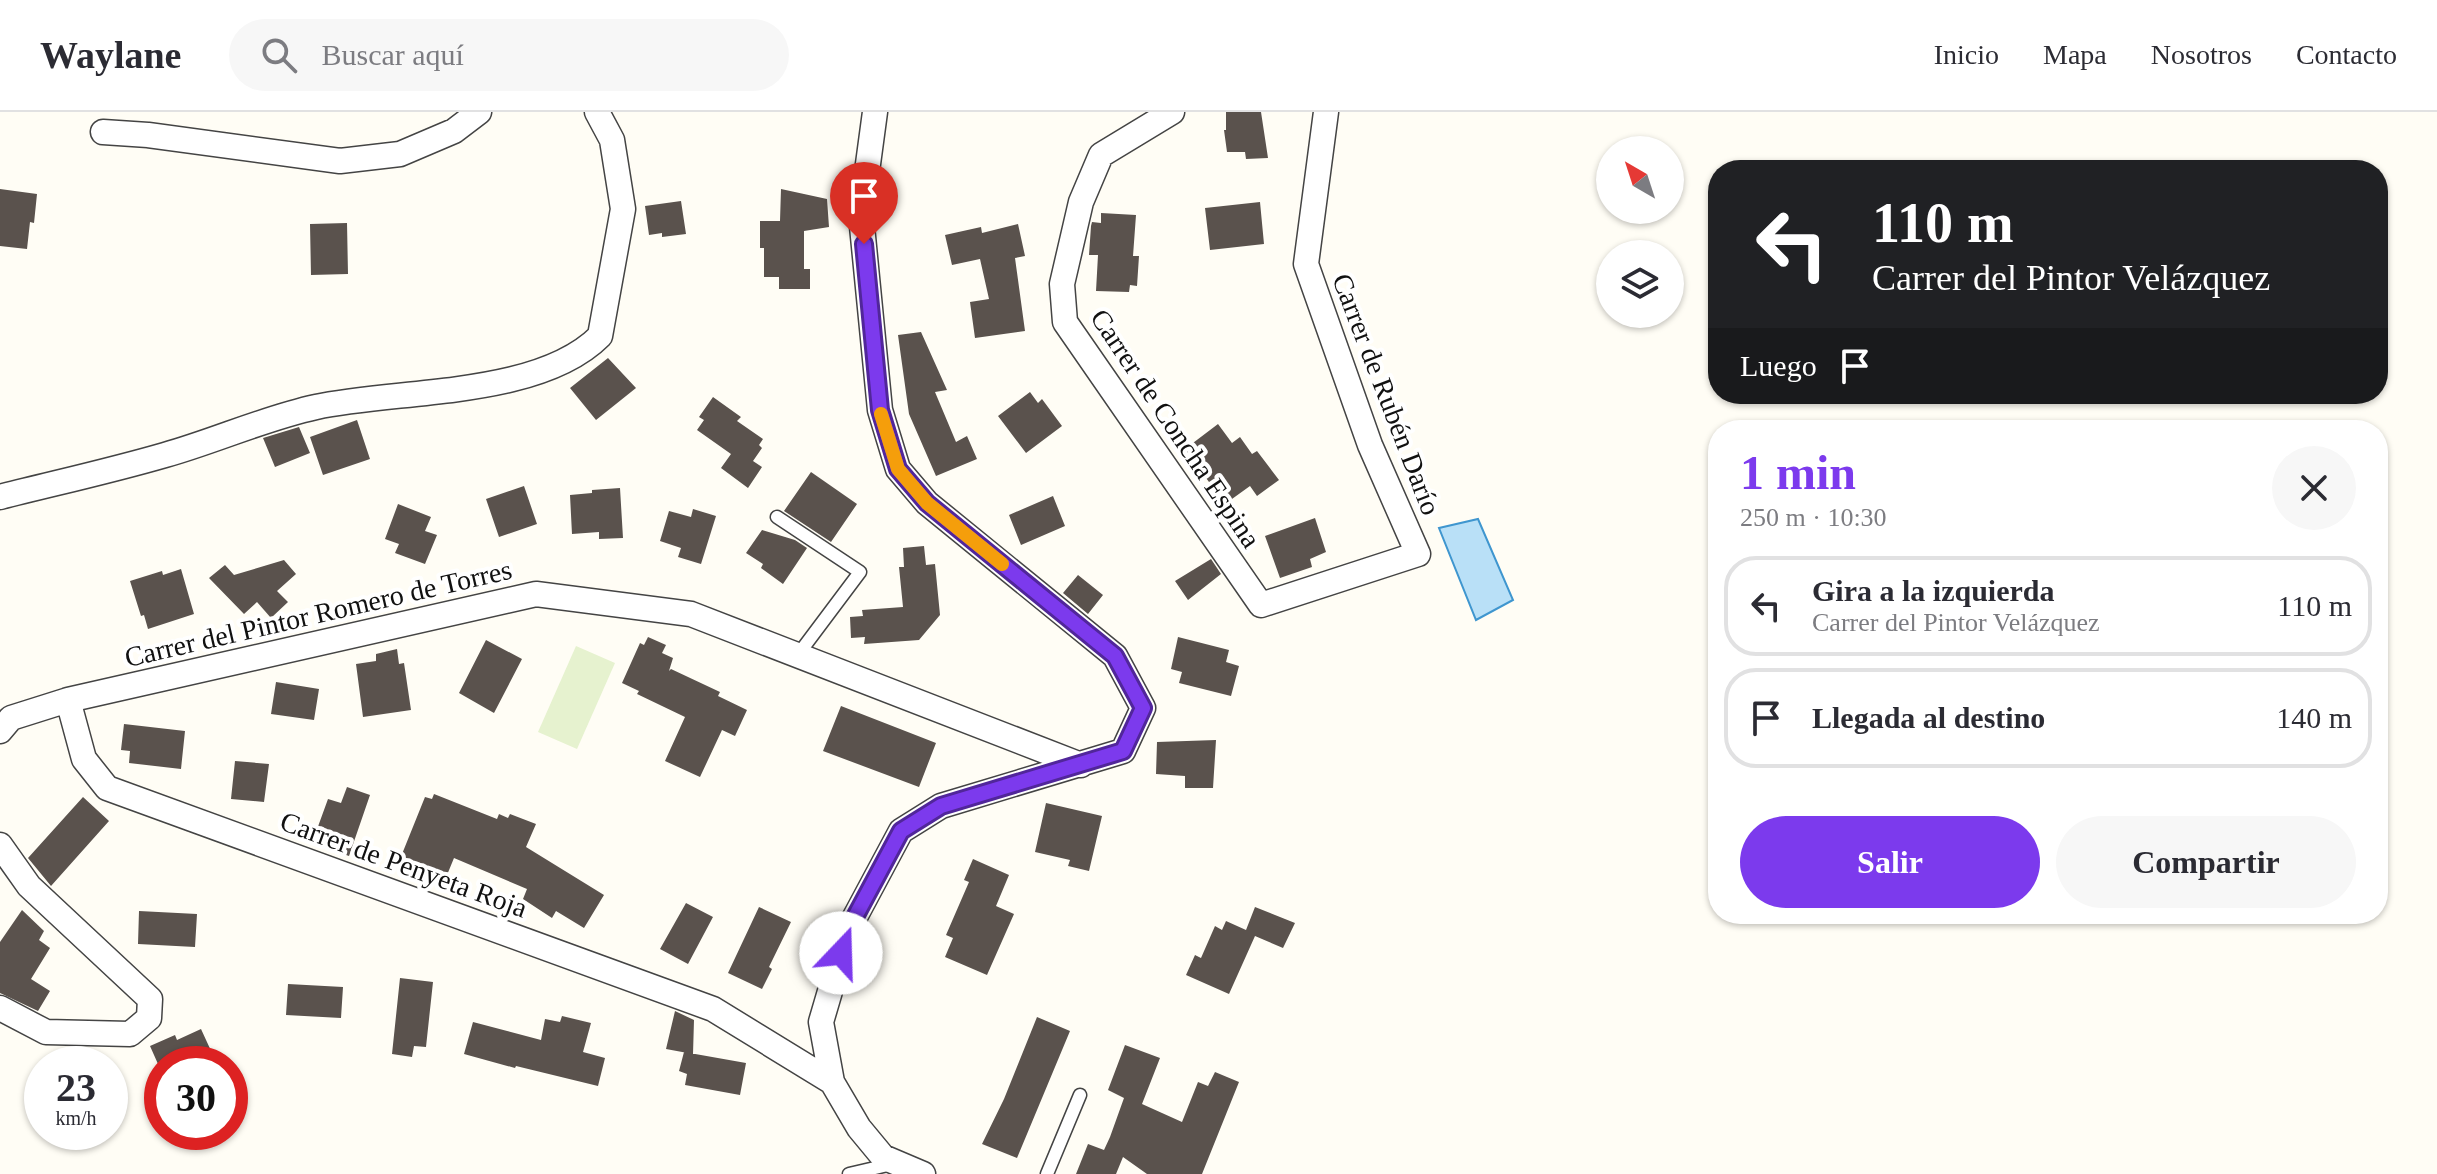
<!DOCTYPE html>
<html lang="es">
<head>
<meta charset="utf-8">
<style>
	:root { --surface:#fff; --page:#f7f7f7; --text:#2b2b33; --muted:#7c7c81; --line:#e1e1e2; --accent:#7c3aed }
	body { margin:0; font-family:Georgia,serif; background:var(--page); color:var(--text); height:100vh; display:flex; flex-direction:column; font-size:30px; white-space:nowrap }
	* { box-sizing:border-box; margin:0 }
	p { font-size:26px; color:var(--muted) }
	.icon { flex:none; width:44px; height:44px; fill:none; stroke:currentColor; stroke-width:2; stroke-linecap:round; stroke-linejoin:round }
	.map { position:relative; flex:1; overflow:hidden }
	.details { position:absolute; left:1708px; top:308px; width:680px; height:504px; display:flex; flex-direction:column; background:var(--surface); border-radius:32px; box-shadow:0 2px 6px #0004 }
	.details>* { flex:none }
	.hud { position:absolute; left:1708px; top:48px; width:680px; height:244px; border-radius:32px; box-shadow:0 2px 6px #0004; background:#202124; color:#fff; overflow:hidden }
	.needle { width:52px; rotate:321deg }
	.buttons { position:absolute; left:1596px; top:24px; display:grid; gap:16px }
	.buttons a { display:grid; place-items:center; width:88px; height:88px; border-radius:50%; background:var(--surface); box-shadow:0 2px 6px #0004; font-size:40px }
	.speed { position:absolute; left:24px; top:934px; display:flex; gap:16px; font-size:40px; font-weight:700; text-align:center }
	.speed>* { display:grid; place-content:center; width:104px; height:104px; border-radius:50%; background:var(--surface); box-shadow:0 2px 6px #0004; line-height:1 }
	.speed small { font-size:20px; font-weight:400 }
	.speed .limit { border:12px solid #d22; background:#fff; color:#111 }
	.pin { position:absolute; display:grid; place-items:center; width:68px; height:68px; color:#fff; margin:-82px -34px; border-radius:50% 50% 50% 0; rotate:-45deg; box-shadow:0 0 8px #0007 }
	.pin .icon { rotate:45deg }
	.me { position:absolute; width:88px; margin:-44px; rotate:21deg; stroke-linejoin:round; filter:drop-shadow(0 0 6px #0008) }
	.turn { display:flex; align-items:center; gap:28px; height:168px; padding:0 32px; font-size:36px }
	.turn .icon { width:104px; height:104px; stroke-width:2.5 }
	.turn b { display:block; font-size:56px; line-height:68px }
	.then { display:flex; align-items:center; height:76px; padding:0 32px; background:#0003; gap:16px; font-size:30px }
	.round { display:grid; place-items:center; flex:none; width:84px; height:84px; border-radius:42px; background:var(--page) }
	.summary { display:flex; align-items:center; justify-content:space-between; height:136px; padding:0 32px }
	h1 { font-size:48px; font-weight:700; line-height:60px; color:var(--accent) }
	.action { display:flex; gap:16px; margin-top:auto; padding:16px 32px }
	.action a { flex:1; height:92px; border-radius:48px; background:var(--accent); color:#fff; font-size:32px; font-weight:700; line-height:92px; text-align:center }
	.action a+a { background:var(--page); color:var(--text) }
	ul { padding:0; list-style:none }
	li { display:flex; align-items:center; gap:24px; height:100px; margin:0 16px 12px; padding:0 16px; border:4px solid var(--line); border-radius:32px }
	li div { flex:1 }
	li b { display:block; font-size:30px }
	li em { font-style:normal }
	header { display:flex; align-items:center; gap:48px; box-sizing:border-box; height:112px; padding:0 40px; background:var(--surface); border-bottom:2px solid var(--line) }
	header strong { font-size:38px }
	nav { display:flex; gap:44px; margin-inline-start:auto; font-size:28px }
	.search { width:560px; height:72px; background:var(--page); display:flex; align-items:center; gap:20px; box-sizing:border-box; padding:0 28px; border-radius:44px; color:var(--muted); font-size:30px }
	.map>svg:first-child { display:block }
	.pitch { fill:#e6f2cf }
	.water { fill:#b9e0f7; stroke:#3f96cf; stroke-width:2 }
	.building { fill:#5a524d }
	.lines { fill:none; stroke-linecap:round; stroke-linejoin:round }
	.lane-casing { stroke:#444; stroke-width:15 }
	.street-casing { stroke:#444; stroke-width:27 }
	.lane { stroke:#fff; stroke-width:12 }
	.street { stroke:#fff; stroke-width:24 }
	.route-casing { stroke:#51269a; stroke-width:20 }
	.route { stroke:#7c3aed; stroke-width:14 }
	.slow { stroke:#f59e0b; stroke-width:14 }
	.labels { text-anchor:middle; stroke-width:8; stroke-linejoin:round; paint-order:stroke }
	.street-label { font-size:28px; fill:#111; stroke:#fff }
</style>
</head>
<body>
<header>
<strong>Waylane</strong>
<div class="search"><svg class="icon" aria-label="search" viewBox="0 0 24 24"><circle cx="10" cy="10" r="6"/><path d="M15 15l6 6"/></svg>Buscar aquí</div>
<nav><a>Inicio</a><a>Mapa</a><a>Nosotros</a><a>Contacto</a></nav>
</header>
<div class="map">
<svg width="2437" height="1062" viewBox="0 0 2437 1062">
	<rect width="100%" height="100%" fill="#fffdf5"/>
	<path class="pitch" d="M 576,534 L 615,551 L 577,637 L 538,620 Z"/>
	<path class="water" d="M 1478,407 L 1513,488 L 1476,508 L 1439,416 Z"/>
	<path class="building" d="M 1226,0 L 1261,0 L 1268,46 L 1246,47 L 1245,40 L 1227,40 L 1224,18 L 1226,18 Z
		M 0,77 L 37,82 L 34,111 L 30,110 L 27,137 L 0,134 Z
		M 781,77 L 827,87 L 829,115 L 804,119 L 804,157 L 810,157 L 810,177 L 779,177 L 779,165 L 764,165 L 764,136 L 760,136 L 760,109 L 780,109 Z
		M 681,89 L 686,122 L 662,125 L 662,121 L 649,123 L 645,94 Z
		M 1260,90 L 1264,132 L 1210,138 L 1205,96 Z
		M 1101,101 L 1136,103 L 1133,144 L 1139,144 L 1137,174 L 1130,173 L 1129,180 L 1096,179 L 1098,143 L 1089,143 L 1091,114 L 1092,110 L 1101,111 Z
		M 347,111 L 348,162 L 311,163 L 310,112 Z
		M 1018,112 L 1025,144 L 1015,146 L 1025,219 L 975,226 L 970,190 L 989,187 L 980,147 L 952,153 L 945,123 L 981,115 L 982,121 Z
		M 921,220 L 947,278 L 935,280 L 956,330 L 967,324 L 977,347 L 936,364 L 909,302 L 898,223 Z
		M 608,246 L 636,276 L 596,308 L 570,276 Z
		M 1030,280 L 1038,291 L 1042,287 L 1062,314 L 1026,341 L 998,304 Z
		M 713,285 L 741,305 L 737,309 L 763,327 L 759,333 L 762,336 L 753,349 L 762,355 L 748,376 L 721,356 L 731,342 L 697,318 L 704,308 L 699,305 Z
		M 357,308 L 370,347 L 323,363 L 310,325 Z
		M 1218,312 L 1232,331 L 1240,325 L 1252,342 L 1257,339 L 1279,368 L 1257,384 L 1250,374 L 1225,392 L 1185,337 Z
		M 299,315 L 310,341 L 275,355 L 263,326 Z
		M 811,360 L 857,392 L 831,430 L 784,399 Z
		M 524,374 L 537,412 L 499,425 L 486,387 Z
		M 620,376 L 623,426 L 599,427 L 599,420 L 572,422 L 570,383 L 592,381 L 592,378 Z
		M 1053,384 L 1065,414 L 1021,433 L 1009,403 Z
		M 398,392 L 431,405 L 425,419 L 437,423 L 425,452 L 395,441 L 399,432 L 385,427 Z
		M 693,397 L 716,404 L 701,452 L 678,445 L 681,436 L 660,429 L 669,399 L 691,405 Z
		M 1315,406 L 1326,440 L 1310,447 L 1312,455 L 1280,466 L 1265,424 Z
		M 762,418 L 795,428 L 807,436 L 783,472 L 761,456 L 763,452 L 746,441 Z
		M 924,434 L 926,453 L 935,452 L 940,503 L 919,528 L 864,532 L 865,525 L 851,526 L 850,505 L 863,504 L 862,498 L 903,495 L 899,455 L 904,455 L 903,436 Z
		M 1211,447 L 1221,462 L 1188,488 L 1175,469 Z
		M 284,448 L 296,462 L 277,479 L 288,490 L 271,506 L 257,490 L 244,502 L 209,466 L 225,453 L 234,463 Z
		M 181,457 L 194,502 L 148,517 L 144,503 L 141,504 L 130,469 L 162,459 L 163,463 Z
		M 1078,463 L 1103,483 L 1088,502 L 1063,481 Z
		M 648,525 L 666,533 L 662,541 L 673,546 L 669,559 L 671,557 L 720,580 L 718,584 L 747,598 L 735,624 L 722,618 L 700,665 L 665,649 L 685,605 L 637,582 L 639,579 L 622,571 L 640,531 L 644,533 Z
		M 1178,525 L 1229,538 L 1226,550 L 1239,554 L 1231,584 L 1179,571 L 1182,560 L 1171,557 Z
		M 486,528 L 522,547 L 494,601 L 459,581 Z
		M 397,537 L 399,552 L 404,551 L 411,598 L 363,605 L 356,552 L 376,549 L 376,542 Z
		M 276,570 L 319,577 L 314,608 L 271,602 Z
		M 841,594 L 936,631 L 919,675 L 823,639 Z
		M 124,612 L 185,619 L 181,657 L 129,651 L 130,639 L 121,638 Z
		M 1216,628 L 1213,676 L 1185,676 L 1185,664 L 1156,662 L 1157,630 Z
		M 235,649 L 269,652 L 264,690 L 231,687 Z
		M 347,675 L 370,683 L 349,744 L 312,731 L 328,687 L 341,691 Z
		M 434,682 L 497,707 L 499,702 L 508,706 L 510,702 L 536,712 L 526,735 L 604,783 L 584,816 L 556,799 L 552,806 L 523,787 L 527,777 L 454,746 L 447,763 L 423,753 L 420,761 L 398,752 L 425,685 L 432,687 Z
		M 83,685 L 109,709 L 51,774 L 28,746 Z
		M 1046,691 L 1102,704 L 1089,759 L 1068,754 L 1070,748 L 1035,740 Z
		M 973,747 L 1009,763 L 996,794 L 1014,802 L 987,863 L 945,845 L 953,826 L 946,823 L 969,770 L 964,768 Z
		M 686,791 L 713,805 L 688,852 L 660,837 Z
		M 759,795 L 791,810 L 769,855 L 772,857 L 762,877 L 728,861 Z
		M 1255,795 L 1295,811 L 1283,836 L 1255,824 L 1229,882 L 1186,863 L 1195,843 L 1201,846 L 1215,814 L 1222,818 L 1226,809 L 1246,818 Z
		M 22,798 L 44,819 L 39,828 L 50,836 L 31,867 L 50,879 L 38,899 L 0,881 L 0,830 Z
		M 139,799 L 197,802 L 195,835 L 138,832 Z
		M 400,866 L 433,870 L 426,935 L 414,934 L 412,945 L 392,942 Z
		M 288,872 L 343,875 L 341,906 L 286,903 Z
		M 675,899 L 694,908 L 693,942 L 666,937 Z
		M 562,904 L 591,911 L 583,940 L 605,946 L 598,974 L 516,954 L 515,956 L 464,942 L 473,910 L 541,928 L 545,907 L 560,910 Z
		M 1037,905 L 1070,919 L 1017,1046 L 982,1032 L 1004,987 Z
		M 201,917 L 212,941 L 187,952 L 158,952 L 150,934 L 175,923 L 177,928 Z
		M 1125,933 L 1160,946 L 1142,992 L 1182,1010 L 1198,970 L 1208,974 L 1215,960 L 1239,970 L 1202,1062 L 1147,1062 L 1123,1045 L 1116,1062 L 1076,1062 L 1088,1032 L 1104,1038 L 1110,1025 L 1124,986 L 1108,978 Z
		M 684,940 L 746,951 L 740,983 L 685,973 L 687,962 L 679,959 Z"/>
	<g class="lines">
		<g class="lane-casing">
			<path id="lane" d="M 777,405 L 860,460 L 797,544
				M 849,1062 L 892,1052
				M 1047,1062 L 1080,983"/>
		</g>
		<g class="street-casing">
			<path id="street" d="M 875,0 L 861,104 L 880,298 L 898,357 L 927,391 L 1115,544 L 1143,596 L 1123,639 L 941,694 L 901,719 L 848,818 L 821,910 L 832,970 L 859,1016 L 883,1045 L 923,1062
				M 1172,0 L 1101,43 L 1081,90 L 1062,172 L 1065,210 L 1261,493 L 1418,442 L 1370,333 L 1306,152 L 1326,0
				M 103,20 L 148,23 L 340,49 L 400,42 L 454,19 L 479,0
				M 0,385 C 55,371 110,359 165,343 C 215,329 265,306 316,295 C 398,277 538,286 600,224 L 623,97 L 612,28 L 597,0
				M 68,588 L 536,482 L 691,502 L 1081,653
				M 0,619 L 11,606 L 68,588 L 84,647 L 107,676 L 713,897 L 832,970
				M 0,733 L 29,774 L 150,887 L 149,906 L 130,922 L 46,920 L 0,896"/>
		</g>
		<use href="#lane" class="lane"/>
		<use href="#street" class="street"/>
	</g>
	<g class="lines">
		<g class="route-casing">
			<path id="route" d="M 841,841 L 848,818 L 901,719 L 941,694 L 1123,639 L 1143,596 L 1115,544 L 927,391 L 898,357 L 880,298 L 864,132"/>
		</g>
		<use href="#route" class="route"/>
		<path class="slow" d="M 881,302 L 898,357 L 927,391 L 1002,452"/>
	</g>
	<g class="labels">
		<g class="street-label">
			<text transform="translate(1387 282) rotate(69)" y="10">Carrer de Rubén Darío</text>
			<text transform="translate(1176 316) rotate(56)" y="10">Carrer de Concha Espina</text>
			<text transform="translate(318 501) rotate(-13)" y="10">Carrer del Pintor Romero de Torres</text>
			<text transform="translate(404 752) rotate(20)" y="10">Carrer de Penyeta Roja</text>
		</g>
	</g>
</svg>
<div class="buttons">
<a><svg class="needle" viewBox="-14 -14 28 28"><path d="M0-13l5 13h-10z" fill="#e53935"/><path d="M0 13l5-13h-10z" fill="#7c7c81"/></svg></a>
<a><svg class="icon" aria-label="layers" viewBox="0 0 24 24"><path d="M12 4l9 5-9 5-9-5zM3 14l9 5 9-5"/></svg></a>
</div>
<div class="speed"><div>23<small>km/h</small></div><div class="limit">30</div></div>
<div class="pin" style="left:864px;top:132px;background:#d93025"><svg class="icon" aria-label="arrive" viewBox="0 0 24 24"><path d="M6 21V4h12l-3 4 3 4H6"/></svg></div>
<svg class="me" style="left:841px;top:841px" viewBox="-20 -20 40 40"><circle r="19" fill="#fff"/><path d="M0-13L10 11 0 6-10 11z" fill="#7c3aed"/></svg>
<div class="hud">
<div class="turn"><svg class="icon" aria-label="left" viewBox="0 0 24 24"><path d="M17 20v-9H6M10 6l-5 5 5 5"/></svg><div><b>110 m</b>Carrer del Pintor Velázquez</div></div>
<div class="then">Luego<svg class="icon" aria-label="arrive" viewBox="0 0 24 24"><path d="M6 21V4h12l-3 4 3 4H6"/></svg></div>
</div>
<section class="details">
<div class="summary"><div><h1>1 min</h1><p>250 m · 10:30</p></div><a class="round"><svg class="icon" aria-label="close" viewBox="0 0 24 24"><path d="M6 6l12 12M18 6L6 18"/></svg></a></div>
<ul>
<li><svg class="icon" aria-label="left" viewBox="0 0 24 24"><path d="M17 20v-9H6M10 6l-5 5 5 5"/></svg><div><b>Gira a la izquierda</b><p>Carrer del Pintor Velázquez</p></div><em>110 m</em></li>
<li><svg class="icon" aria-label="arrive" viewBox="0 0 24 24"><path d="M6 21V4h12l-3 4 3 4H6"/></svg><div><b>Llegada al destino</b></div><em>140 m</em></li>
</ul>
<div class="action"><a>Salir</a><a>Compartir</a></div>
</section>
</div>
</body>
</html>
